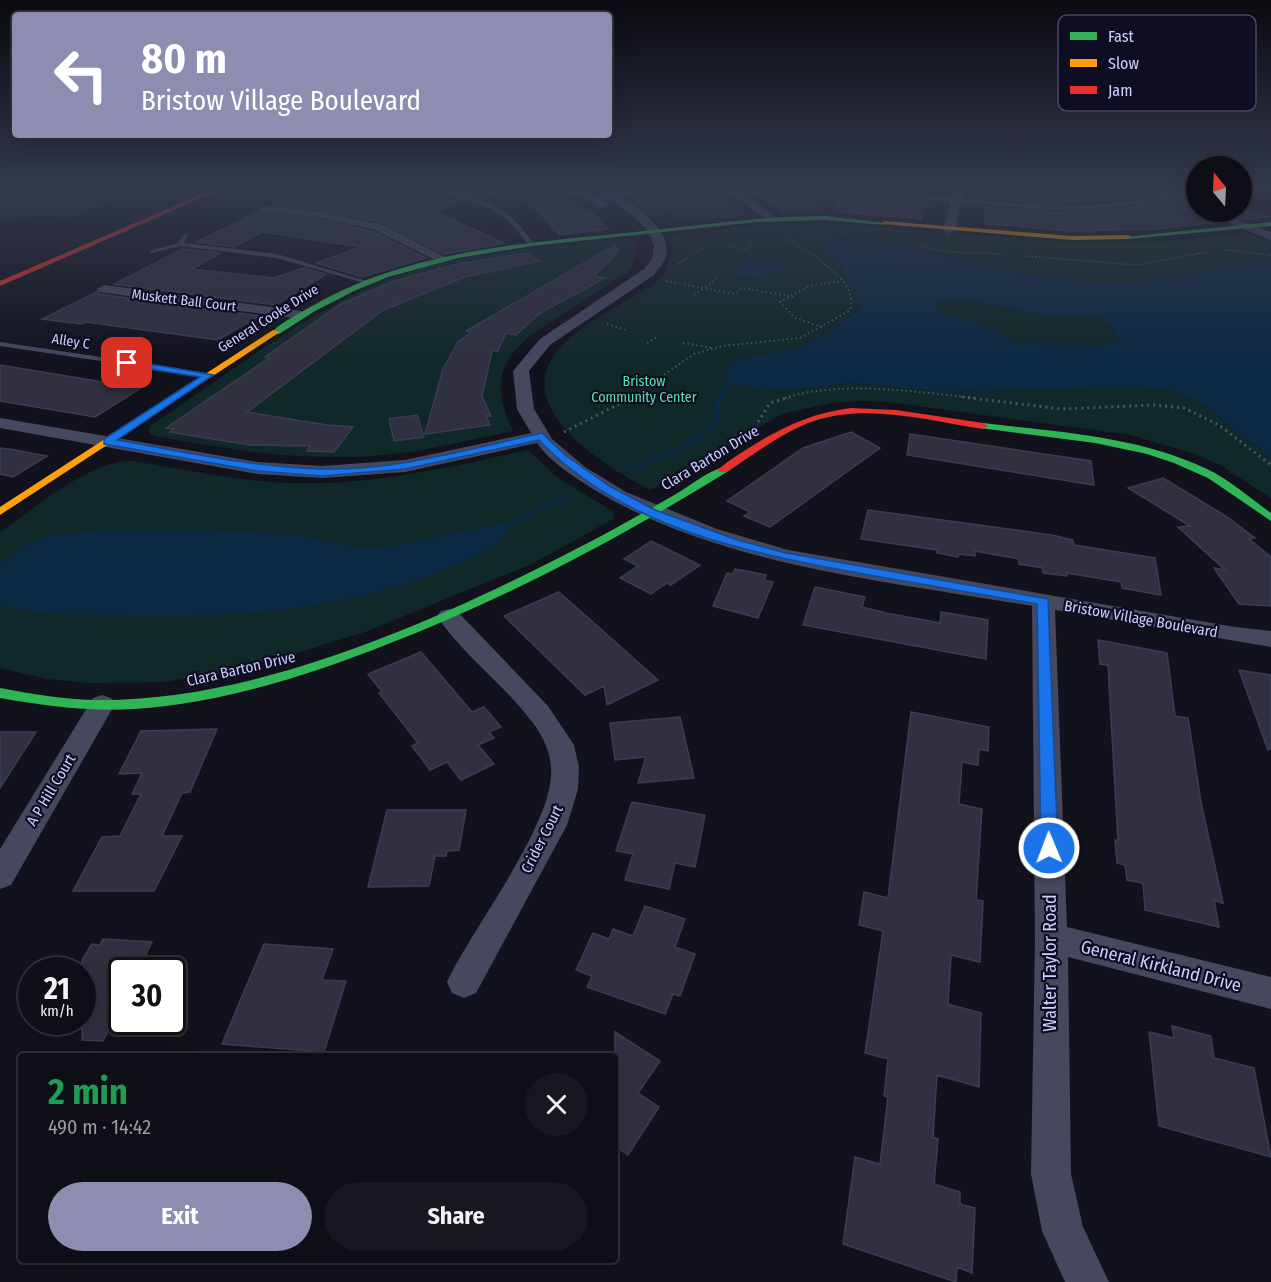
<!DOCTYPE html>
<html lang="en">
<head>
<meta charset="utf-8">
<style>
	:root { --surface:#0e0e16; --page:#17171f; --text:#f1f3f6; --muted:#9b9ca1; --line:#2e2e35; --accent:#8c8db0 }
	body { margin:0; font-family:"Fira Sans Condensed",sans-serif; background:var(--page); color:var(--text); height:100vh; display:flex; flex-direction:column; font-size:22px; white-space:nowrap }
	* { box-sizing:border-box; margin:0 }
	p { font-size:20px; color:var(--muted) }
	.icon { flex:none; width:33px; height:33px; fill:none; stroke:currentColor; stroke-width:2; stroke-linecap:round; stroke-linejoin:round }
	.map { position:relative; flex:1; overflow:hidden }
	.drawer { position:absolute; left:18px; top:1053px; width:600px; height:210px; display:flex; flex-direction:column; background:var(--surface); border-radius:6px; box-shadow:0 6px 24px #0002,0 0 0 2px var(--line) }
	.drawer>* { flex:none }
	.top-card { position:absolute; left:12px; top:12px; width:600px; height:126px; border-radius:6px; box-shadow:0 6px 24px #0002,0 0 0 2px var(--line); background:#8c8db0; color:#fff; overflow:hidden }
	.needle { width:39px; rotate:342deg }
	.tools { position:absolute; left:1186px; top:156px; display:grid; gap:12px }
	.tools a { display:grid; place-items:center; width:66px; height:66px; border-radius:50%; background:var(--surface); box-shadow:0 6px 24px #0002,0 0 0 2px var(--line); font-size:30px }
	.speed { position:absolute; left:18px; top:957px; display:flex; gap:12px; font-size:30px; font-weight:700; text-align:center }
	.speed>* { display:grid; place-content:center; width:78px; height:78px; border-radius:50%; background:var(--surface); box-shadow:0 6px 24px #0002,0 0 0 2px var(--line); line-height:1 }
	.speed small { font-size:15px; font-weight:400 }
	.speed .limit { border:3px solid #111; border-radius:9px; background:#fff; color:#111 }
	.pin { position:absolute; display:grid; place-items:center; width:51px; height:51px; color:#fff; margin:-26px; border-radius:12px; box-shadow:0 3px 9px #0006 }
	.me { position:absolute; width:66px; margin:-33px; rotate:359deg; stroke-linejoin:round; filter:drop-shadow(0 0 4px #0008) }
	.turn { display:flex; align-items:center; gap:21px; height:126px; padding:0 30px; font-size:27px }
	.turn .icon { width:78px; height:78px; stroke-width:2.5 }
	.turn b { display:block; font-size:42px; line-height:51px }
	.round { display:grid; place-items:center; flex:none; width:63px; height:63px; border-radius:32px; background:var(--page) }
	.head { display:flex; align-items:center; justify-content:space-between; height:102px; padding:0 30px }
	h1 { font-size:36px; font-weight:700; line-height:45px; color:#1e9e55 }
	.primary-button { display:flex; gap:12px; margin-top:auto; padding:12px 30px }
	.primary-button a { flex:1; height:69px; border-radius:36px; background:var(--accent); color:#fff; font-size:24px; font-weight:700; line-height:69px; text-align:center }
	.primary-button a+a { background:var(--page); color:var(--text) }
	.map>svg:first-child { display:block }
	.green { fill:#102827 }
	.water { fill:#0c2944; fill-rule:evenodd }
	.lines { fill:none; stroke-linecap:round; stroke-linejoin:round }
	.stream { fill:#0c2944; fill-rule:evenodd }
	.building { fill:#303040; stroke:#3c3c51; stroke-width:1.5 }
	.path-far2 { stroke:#465863; stroke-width:1.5; stroke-dasharray:1.5 2; stroke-linecap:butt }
	.path-far1 { stroke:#465863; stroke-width:2; stroke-dasharray:1.5 3; stroke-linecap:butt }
	.path { stroke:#465863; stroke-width:3; stroke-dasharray:2 4; stroke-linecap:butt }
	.lane { fill:#46485e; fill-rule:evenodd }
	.street { fill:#46485e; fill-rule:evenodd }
	.fast { fill:#30b455; fill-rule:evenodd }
	.slow { fill:#ff9f0a; fill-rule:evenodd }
	.jam { fill:#e5322d; fill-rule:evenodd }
	.route { fill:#1a73e8; stroke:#114b97; stroke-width:1.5 }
	.labels { text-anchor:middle; stroke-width:4.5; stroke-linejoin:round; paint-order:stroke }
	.far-street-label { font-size:14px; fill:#cecfff; stroke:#0e0d22 }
	.far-park-label { font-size:14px; fill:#58e1ad; stroke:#0e0d22 }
	.street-label { font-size:15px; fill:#cecfff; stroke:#0e0d22 }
	.near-street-label { font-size:18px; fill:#cecfff; stroke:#0e0d22 }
	.key { fill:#0e0d22; stroke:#484764; stroke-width:1.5 }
	.key-label { font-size:16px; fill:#cecfff }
</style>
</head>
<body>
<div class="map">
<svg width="1271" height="1282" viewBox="0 0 1271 1282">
	<rect width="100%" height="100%" fill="#12121d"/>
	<path class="green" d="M 0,186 L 154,186 L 68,218 L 44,216 L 0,219 Z
		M 702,186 L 713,186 L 752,216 L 659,224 L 632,200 L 638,196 Z
		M 782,223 L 836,224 L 1058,242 L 1162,242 L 1247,233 L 1271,242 L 1271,263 L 1250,264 L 1131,284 L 1097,284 L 1021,274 L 884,242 L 837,238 L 826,243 L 830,244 L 825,248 L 831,259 L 841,264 L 842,270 L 861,298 L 859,309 C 840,325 814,345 790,350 C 769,355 749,355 729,362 L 728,383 L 760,390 L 797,389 L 852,383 L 945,392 L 1126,387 L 1166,389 L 1192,399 L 1209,409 L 1271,458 L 1271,498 L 1220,465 L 1192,453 L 1131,435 L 888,402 L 860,401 L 831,403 L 782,414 L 651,490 C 607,468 510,409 557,351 C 576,327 629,300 656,283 L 666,272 L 673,246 L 667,236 Z
		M 628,238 C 641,248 637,260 628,272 L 538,330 C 497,359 492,386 513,431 C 471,439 427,452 383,455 C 301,462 233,450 153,436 L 149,432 L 150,426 C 227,375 316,304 403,274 C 471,251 557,246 628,238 Z
		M 948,301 L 972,302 L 1053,317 L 1097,317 L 1109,324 L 1120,340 L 1109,345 L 1019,344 L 979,324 L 945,315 L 938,309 L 936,303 Z
		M 528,450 L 558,478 L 614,512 L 613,519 L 534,563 L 365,632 L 244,669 L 164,682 L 87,683 L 48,679 L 0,668 L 0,532 C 35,508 91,459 133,461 C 184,469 236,481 288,483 C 369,486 449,467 528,450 Z"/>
	<path class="water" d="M 797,230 L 843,240 L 884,242 L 1021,274 L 1097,284 L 1131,284 L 1250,264 L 1271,263 L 1271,458 L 1209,409 L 1192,399 L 1166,389 L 1126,387 L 945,392 L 852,383 L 797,389 L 760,390 L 728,383 L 725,371 L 729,362 C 749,355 769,355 790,350 C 814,345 841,325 859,309 L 861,298 L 845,275 L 841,264 L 824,251 L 829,244 L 800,233 ZM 948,301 L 972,302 L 1053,317 L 1097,317 L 1109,324 L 1120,340 L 1109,345 L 1019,344 L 979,324 L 946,315 L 938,309 L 937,303 Z
		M 749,257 L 786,264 L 766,280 L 728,273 Z
		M 513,521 C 507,543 481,553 462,562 C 352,613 223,619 104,615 C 70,614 32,616 0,604 L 0,564 L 23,547 L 44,537 L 110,529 L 241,531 L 300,536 L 353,547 L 383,548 Z"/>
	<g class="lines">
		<path class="stream" d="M 726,382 L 731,383 L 720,404 L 720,421 C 698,448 663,458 632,471 L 628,471 L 628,469 C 658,456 692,446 714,421 L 714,404 Z
			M 569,494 L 571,495 L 571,497 L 515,522 L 513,523 L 509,521 Z"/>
	</g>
	<path class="building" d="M 420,186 L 498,186 L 499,192 L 479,198 Z
		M 505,186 L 532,186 L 557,194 L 596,216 L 608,229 L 559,235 L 538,211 Z
		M 848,186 L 932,186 L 930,194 L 847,188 Z
		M 983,186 L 1134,186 L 1156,196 L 1052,204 L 984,198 Z
		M 1156,186 L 1184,186 L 1197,192 L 1178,194 Z
		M 787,187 L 821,209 L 784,212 L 752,191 Z
		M 306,188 L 381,195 L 382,192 L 463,202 L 434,211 L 504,243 L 444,254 L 383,223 L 323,210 L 272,205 Z
		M 843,195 L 927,202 L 921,219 L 834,211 Z
		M 1173,203 L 1221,222 L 1156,229 L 1072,231 L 986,224 L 984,207 L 1052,212 L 1105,210 Z
		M 1242,207 L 1267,216 L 1244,220 L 1222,212 L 1242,212 Z
		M 258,212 L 323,220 L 374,232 L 426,258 L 362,277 L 316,263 L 361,247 L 262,232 L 234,247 L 196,242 Z
		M 615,245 L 619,251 L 594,276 L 605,278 L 540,313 L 516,335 L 506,333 L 498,351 L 492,351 L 482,396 L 491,416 L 486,416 L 490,425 L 425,434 L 443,369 L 458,342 L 471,332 L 466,331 Z
		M 183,249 L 221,253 L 192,269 L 274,278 L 303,268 L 326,274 L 276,305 L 114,284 Z
		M 525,253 L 540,261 L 465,277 L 383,310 L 247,412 L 327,425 L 353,427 L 334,452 L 307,451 L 310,446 L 250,445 L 170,432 L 174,429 L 166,428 L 269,358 L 265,357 L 341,304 L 394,281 L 458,264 Z
		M 97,292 L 99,294 L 259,316 L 218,340 L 86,322 L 81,324 L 42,319 Z
		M 0,365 L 103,382 L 141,388 L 95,417 L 0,401 Z
		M 417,415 L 424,437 L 394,441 L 389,419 Z
		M 851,432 L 880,448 L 770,527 L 744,516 L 750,512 L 727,501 L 803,448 Z
		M 910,434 L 1091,461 L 1094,485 L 907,455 Z
		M 0,448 L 16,450 L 47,456 L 13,477 L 0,474 Z
		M 1163,478 L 1229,518 L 1255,538 L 1249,539 L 1271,557 L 1271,606 L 1239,604 L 1214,568 L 1225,570 L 1178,527 L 1190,526 L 1128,488 Z
		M 868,510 L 1052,535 L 1073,540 L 1074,545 L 1155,558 L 1161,595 L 1122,588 L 1121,582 L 1067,573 L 1067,576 L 1043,573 L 1043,568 L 1019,564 L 1019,559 L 975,551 L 975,556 L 959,554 L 958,557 L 937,553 L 937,550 L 861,539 Z
		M 651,541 L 700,565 L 671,585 L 667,583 L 651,594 L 620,578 L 638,566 L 624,559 Z
		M 735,569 L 766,575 L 764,580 L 773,582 L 758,618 L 713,606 L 727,573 L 733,574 Z
		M 815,587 L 865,597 L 862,607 L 886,613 L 940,623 L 941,612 L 988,620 L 986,659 L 803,625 Z
		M 559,592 L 612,639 L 658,680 L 607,705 L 604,686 L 585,695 L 504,616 Z
		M 1098,640 L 1167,653 L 1175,716 L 1188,718 L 1201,802 L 1223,903 L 1214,900 L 1219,927 L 1145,910 L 1143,883 L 1127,880 L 1125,865 L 1117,863 L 1115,840 L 1118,841 L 1108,665 L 1100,664 Z
		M 421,652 L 472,712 L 484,707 L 501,727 L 489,732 L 494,738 L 478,745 L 494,764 L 461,780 L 447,762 L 430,770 L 412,746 L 418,743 L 379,693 L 382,692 L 368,674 Z
		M 1239,670 L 1271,675 L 1271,749 L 1268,750 Z
		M 911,712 L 989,727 L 988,751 L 979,749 L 978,765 L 962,762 L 959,804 L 982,809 L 976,900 L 983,901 L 980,962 L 951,955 L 948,1004 L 981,1013 L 979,1087 L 937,1075 L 933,1137 L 938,1139 L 934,1184 L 960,1192 L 960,1204 L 975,1208 L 972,1273 L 957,1267 L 956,1282 L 843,1244 L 855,1157 L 880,1164 L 888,1097 L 884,1096 L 888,1059 L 865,1053 L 883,931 L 859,925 L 864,892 L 888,898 Z
		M 680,717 L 694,778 L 638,783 L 646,757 L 615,760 L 610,723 Z
		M 217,729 L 190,792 L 182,793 L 162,836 L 182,836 L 154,891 L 73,891 L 102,837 L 120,836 L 141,794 L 132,794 L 142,773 L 119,774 L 141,731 Z
		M 0,732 L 36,732 L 0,788 Z
		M 632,802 L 705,815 L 695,867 L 675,863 L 669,889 L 625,880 L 633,854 L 616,851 Z
		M 387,810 L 466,810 L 459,850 L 447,851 L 446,856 L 435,856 L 429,886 L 368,887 Z
		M 645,906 L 685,919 L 675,947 L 695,954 L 680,996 L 673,994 L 665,1014 L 587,987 L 592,976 L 576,970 L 593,933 L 609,939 L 613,929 L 633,936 Z
		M 103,939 L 152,942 L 138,970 L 122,970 L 122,1006 L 103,1041 L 82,1040 L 82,960 L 92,944 L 100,945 Z
		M 264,944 L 333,949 L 322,980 L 346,981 L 324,1052 L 222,1044 Z
		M 1172,1026 L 1211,1036 L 1214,1058 L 1254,1068 L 1271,1157 L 1159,1126 L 1149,1032 L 1174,1038 Z
		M 615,1032 L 660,1061 L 638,1093 L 659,1107 L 628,1155 L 615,1146 Z"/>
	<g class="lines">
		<path class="path-far2" d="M 661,210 L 681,207 L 690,202 L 686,198
			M 787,239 L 818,258 L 842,280
			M 724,245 L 745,249 L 756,241
			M 918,246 L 952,252 L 1003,254
			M 1224,250 L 1271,255
			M 1025,256 L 1136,265 L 1208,252
			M 678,264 L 704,247"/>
		<path class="path-far1" d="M 666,281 L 735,294 L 742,288 L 795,297
			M 694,295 L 717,279
			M 607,324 L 626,330
			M 822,327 L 795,318 L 780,302 L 809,286 L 842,281
			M 647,343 L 658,336
			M 683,343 L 712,348
			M 631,398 L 694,354 L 722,346 L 800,338 L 849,311 C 855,300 848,288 841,278
			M 785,398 C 841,380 917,392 975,398"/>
		<path class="path" d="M 962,397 L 1062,409 L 1154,405 L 1184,408 L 1219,425 L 1271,465
			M 758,422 L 770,403 L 790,397
			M 564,432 L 633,397"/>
		<path class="lane" d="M 288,186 L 299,186 L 290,189 Z
			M 347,186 C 393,185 463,186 503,211 C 516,219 526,233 535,245 L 530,246 L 507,219 L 483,205 L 448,196 Z
			M 808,187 L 1052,206 L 1105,204 L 1197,194 L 1197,198 L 1105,208 L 1052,210 L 806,190 Z
			M 1271,187 L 1271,191 L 1242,194 L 1242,190 Z
			M 185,233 L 188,235 L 184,243 L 277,254 L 370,282 L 365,283 L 276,258 L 180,246 L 152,253 L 149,251 L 178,243 Z
			M 0,342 L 208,373 L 212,375 L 208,377 L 0,346 Z"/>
		<path class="street" d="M 557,186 L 572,186 L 600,199 L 602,194 L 588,186 L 601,186 L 614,192 L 656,186 L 681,186 L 622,197 C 640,210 675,233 665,259 C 663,265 657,270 654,275 L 550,345 L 529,371 L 534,409 L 552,439 L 585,467 L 626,492 L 717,529 L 788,550 L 1235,627 L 1271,631 L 1271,647 L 1055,610 L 1067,927 L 1271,977 L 1271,1009 L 1068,957 L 1071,1174 L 1083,1227 L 1109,1282 L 1065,1282 L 1042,1231 L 1031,1174 L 1035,938 L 1032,606 C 888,581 719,566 593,489 C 573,476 550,462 537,443 L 405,472 L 322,478 L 258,474 L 0,428 L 0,418 L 258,462 L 322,466 L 405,460 L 531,433 L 517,409 L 513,371 L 540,339 L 644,269 L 652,259 L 654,246 L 650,234 L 642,224 L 615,202 L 601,199 L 610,206 L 600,208 Z
			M 721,186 L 733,186 L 780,220 L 770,222 Z
			M 956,186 L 966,186 L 955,230 L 949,234 L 943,230 Z
			M 1136,186 L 1150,186 L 1197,203 L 1197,210 Z
			M 264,206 L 323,212 L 383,225 L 449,259 L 443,263 L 439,262 L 375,230 L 323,218 L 260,211 L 260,207 Z
			M 1202,212 L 1217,212 L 1271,232 L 1271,240 Z
			M 104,285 L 301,311 L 308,315 L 301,319 L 99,292 L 97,289 Z
			M 449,609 L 457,611 L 548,706 L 574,745 L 579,767 L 578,789 L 567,825 L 476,993 L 464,998 L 452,993 L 447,982 C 472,928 556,822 551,767 C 550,749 540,731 529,718 C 501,682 462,654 437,616 L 441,611 Z
			M 102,695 L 111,698 L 115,704 L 11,885 L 0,889 L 0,849 L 93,698 Z"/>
		<path class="fast" d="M 825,216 L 887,223 L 884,225 L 825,220 L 757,222 L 532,246 L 458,258 L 388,277 L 354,291 L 315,311 L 279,334 L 272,332 C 283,321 300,313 314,305 C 414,248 532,243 644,231 C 704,225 764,216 825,216 Z
			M 1271,222 L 1271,226 L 1128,239 L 1125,237 Z
			M 983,423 C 1058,432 1138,436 1207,469 C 1230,480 1250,498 1271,513 L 1271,521 L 1208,478 L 1174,463 L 1147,454 L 1095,443 L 980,428 L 978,426 Z
			M 723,467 L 728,470 L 727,472 C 618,539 507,598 388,644 C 307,676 222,703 135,709 C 89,712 45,706 0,698 L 0,688 C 33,694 66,700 99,700 C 258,701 437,621 576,549 C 610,532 643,513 676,494 C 691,485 707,472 723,467 Z"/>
		<path class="slow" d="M 884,221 L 1072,236 L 1128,235 L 1131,237 L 1128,239 L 1072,240 L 882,224 Z
			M 273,330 L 280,332 L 0,515 L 0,507 Z"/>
		<path class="jam" d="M 221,186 L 229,186 L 0,286 L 0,281 Z
			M 851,408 L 896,410 L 983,423 L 988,426 L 983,429 C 929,421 868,403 814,421 C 782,432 755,454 727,472 L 719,472 L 718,470 C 725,463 735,457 744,451 C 778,429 810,413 851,408 Z"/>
	</g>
	<linearGradient id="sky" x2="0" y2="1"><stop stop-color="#0a0a10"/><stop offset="0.51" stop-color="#33394c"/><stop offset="1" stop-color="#33394c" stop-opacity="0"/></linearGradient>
	<rect width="1271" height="365" fill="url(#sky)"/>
	<path class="route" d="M 127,360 L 213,375 L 117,440 C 184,452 252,467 321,469 C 395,471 469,449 542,433 L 565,455 L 611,487 L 655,510 L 737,540 L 786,553 L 1048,599 L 1058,848 L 1055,853 L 1043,853 L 1041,848 L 1037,604 C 983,595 929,585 875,576 C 758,555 625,531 539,440 L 405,469 L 322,476 L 258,471 L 104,444 L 104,439 L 200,377 L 123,365 L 122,363 Z"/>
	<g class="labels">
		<g class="far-street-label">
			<text transform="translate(184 300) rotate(7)" y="5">Muskett Ball Court</text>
			<text transform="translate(268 318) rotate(-32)" y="5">General Cooke Drive</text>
			<text transform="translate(71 341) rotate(9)" y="5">Alley C</text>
		</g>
		<g class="far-park-label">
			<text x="644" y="386">Bristow<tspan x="644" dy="16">Community Center</tspan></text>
		</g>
		<g class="street-label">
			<text transform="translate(710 458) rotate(-31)" y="5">Clara Barton Drive</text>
			<text transform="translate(1141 619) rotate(10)" y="5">Bristow Village Boulevard</text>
			<text transform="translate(241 669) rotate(-13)" y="5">Clara Barton Drive</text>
			<text transform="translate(51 790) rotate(-59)" y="5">A P Hill Court</text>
			<text transform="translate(542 839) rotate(-63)" y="5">Crider Court</text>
		</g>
		<g class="near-street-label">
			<text transform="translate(1050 963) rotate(-90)" y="6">Walter Taylor Road</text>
			<text transform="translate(1161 966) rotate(14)" y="6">General Kirkland Drive</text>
		</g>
	</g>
	<rect x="1058" y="15" width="198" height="96" rx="9" class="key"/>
	<rect x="1070" y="32" width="27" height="8" fill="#30b455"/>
	<rect x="1070" y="59" width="27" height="8" fill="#ff9f0a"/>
	<rect x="1070" y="86" width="27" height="8" fill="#e5322d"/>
	<g class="key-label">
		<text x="1108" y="42">Fast</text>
		<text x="1108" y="69">Slow</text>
		<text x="1108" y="96">Jam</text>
	</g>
</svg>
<div class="tools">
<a><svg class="needle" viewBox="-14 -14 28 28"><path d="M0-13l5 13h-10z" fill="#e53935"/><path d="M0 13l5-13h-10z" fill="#9b9ca1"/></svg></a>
</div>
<div class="speed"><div>21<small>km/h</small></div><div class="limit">30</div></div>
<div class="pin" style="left:127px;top:363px;background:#d93025"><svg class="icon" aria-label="arrive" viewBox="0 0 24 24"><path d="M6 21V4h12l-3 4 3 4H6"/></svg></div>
<svg class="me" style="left:1049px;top:848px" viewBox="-20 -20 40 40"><circle r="17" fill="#1a73e8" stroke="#fff" stroke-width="3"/><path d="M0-11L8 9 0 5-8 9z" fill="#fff"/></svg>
<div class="top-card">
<div class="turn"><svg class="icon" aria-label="left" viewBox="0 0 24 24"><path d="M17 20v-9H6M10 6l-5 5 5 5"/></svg><div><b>80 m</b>Bristow Village Boulevard</div></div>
</div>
<section class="drawer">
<div class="head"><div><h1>2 min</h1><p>490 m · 14:42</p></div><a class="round"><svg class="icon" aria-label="close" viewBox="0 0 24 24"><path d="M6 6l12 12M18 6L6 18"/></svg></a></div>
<div class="primary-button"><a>Exit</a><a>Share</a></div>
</section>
</div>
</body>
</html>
